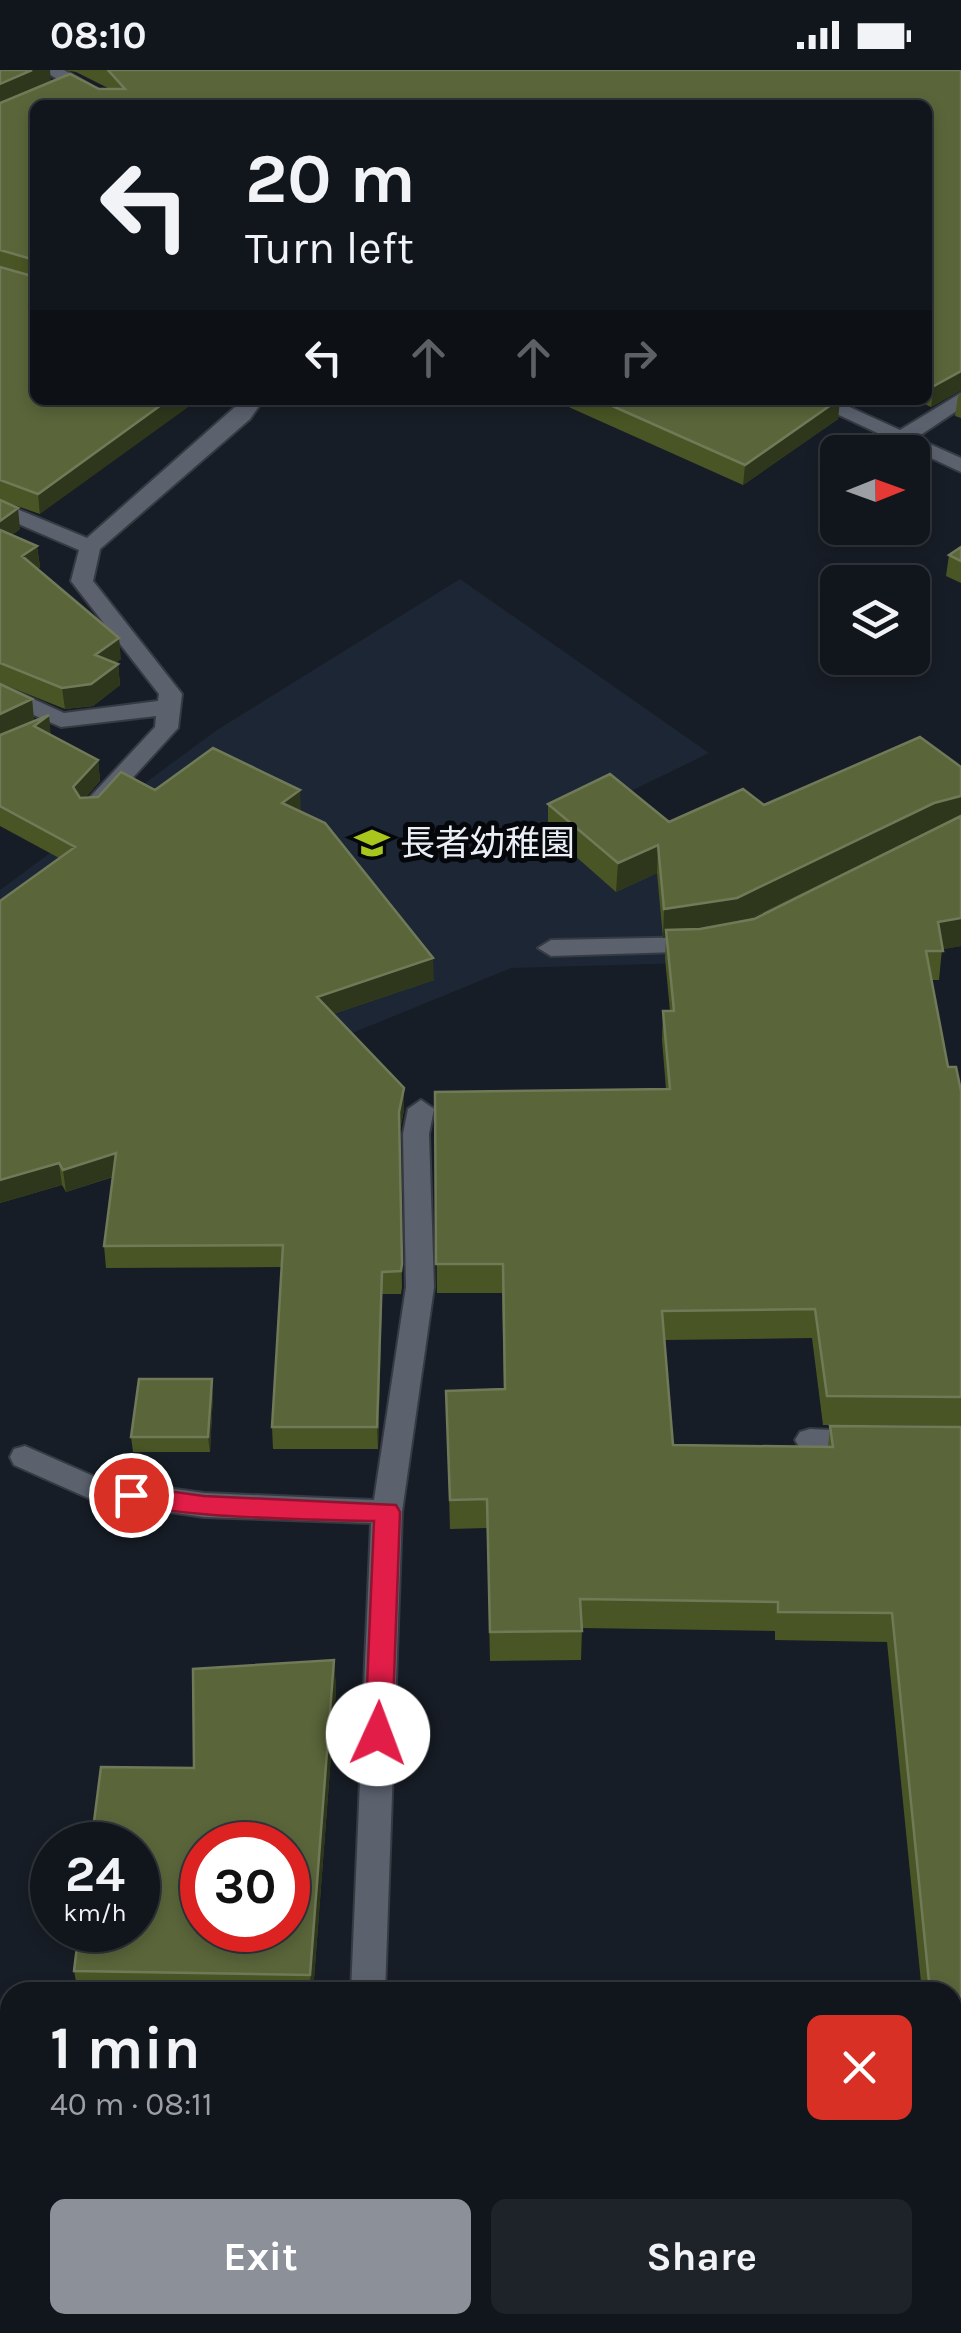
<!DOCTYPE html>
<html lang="en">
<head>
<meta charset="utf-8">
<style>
	:root { --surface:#11161c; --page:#1e2329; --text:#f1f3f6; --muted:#9c9fa3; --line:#30353b; --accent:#8c9099 }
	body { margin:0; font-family:Karla,"Noto Sans JP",sans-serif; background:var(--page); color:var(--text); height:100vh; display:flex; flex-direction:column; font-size:38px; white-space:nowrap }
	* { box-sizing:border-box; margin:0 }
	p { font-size:32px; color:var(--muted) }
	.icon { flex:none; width:55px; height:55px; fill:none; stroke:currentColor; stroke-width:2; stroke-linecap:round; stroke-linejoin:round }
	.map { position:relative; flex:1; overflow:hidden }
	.side { position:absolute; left:0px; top:1912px; width:962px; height:352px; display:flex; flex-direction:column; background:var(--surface); border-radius:30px 30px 0 0; box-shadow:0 5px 15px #0003,0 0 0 2px var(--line) }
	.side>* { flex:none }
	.hud { position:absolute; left:30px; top:30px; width:902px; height:305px; border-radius:15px; box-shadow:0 5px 15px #0003,0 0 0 2px var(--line); background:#11161c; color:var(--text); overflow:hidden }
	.needle { width:65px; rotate:89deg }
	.controls { position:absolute; left:820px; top:365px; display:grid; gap:20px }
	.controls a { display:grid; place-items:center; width:110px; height:110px; border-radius:15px; background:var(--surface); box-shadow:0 5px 15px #0003,0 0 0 2px var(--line); font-size:50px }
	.speed { position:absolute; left:30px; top:1752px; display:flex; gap:20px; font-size:50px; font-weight:700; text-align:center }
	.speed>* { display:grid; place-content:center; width:130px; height:130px; border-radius:50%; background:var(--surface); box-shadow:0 5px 15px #0003,0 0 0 2px var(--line); line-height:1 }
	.speed small { font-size:25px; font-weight:400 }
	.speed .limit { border:15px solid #d22; background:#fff; color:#111 }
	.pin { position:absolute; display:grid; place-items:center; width:85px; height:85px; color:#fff; margin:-42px; border:5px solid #fff; border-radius:50%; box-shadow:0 2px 10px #0007 }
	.me { position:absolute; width:110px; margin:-55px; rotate:2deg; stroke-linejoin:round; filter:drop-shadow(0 0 8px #0008) }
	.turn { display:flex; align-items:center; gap:35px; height:210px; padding:0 50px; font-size:45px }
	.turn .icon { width:130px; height:130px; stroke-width:2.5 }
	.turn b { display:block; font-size:70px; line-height:85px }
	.lanes { display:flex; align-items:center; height:95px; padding:0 50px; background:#0003; justify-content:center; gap:50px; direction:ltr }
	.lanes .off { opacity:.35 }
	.round { display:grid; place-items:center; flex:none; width:105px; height:105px; border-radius:15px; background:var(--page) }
	.head { display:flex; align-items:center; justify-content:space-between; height:170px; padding:0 50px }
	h1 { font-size:60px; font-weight:700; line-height:75px }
	.button { display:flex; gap:20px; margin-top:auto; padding:20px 50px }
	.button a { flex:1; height:115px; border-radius:15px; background:var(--accent); color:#fff; font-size:40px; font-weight:700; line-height:115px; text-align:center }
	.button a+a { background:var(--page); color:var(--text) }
	.status { display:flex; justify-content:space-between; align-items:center; height:70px; padding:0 50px; background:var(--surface); direction:ltr }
	.status svg { height:28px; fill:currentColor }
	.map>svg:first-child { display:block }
	.built { fill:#1d2634 }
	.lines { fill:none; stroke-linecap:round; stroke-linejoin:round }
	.service-casing { stroke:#363a42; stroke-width:4 }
	.minor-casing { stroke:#363a42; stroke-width:4 }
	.trunk-casing { stroke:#363a42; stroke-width:4 }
	.service { fill:#5b626e; fill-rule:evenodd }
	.minor { fill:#5b626e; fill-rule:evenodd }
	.trunk { fill:#82a3d7; fill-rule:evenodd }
	.wall { fill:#495524; fill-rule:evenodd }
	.shaded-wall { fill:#2e371b }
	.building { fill:#5a653a; stroke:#717a58; stroke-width:2.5; fill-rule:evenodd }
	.route { fill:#e11d48; stroke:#92132f; stroke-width:2.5 }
	.labels { text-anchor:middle; stroke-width:10; stroke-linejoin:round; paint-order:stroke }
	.poi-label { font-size:35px; fill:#eaeef5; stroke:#05070b; text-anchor:start }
</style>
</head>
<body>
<div class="status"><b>08:10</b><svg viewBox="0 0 49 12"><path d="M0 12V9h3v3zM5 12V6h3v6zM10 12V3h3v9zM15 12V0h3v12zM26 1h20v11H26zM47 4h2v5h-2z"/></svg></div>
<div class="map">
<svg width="961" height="2263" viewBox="0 0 961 2263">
	<rect width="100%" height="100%" fill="#171d26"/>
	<path class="built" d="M 460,509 L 709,683 L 625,724 L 750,833 L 687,893 L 511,898 L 277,994 L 0,1090 L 0,820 L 217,660 Z
		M 0,2207 L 10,2208 L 10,2255 L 952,2255 L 953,2244 L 961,2244 L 961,2263 L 0,2263 Z"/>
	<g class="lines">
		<g class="service-casing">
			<path id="service" d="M 800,2255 L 838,2255 L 838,2263 L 800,2263 Z"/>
		</g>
		<g class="minor-casing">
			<path id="minor" d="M 42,0 L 64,0 L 124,35 L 102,35 Z
				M 961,323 L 961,338 L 916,368 L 961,388 L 961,402 L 807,330 L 834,330 L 900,360 Z
				M 243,330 L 263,330 L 250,349 L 100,479 L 93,511 L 182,624 L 178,658 L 107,736 L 91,736 L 87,731 L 91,726 L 155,657 L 156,646 L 61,657 L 0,630 L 0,614 L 64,643 L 158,631 L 159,624 L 71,511 L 79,480 L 0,446 L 0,432 L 87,468 Z
				M 699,867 L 708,869 L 712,875 L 708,881 L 551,886 L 538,878 L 551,870 Z
				M 421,1030 L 434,1039 L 429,1064 L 434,1217 L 402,1442 L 385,1922 L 351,1922 L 371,1453 L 204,1447 L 95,1431 L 14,1395 L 10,1387 L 14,1379 L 25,1376 L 100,1409 L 204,1423 L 374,1430 L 406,1217 L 403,1064 L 408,1039 Z
				M 810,1359 L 875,1362 L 880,1370 L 875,1378 C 854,1384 821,1384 800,1378 L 795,1370 L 800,1362 Z"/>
		</g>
		<g class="trunk-casing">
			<path id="trunk" d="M 0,2082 L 10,2082 L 10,2116 L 0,2116 Z
				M 952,2113 L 961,2114 L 961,2148 L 952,2147 Z"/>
		</g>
		<use href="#service" class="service"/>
		<use href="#minor" class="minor"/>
		<use href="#trunk" class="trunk"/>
	</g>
	<path class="wall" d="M 0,0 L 99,19 L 110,19 L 76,2 L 64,0 L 961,0 L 961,320 L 931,337 L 920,332 L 913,337 L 897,330 L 928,330 L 928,35 L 35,35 L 35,330 L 40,444 L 0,430 Z
		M 961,323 L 961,348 L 955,346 L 958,326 Z
		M 553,330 L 840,330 L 838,349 L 743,415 Z
		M 843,330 L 865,330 L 857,336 Z
		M 0,430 L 20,459 L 12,465 L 37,476 L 40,497 L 38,499 L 121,589 L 115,593 L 118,594 L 120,615 L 93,636 L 65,639 L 0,613 Z
		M 961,477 L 961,513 L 946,506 L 949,485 Z
		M 0,614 L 32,629 L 34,650 L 17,658 L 51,665 L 98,690 L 100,711 L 85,728 L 155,720 L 301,742 L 434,910 L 333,944 L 404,1040 L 399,1064 L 402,1217 L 401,1224 L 382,1224 L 378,1379 L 273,1379 L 272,1357 L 282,1197 L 106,1198 L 104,1176 L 113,1107 L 66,1122 L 62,1115 L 0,1133 L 59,788 L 0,756 Z
		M 920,667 L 961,697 L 961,876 L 942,879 L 939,910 L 931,910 L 948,997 L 956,997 L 961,1021 L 961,1356 L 823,1355 L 812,1268 L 665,1270 L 673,1375 L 828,1377 L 830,1356 L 961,1357 L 961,2013 L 952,2013 L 952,1922 L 922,1922 L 887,1572 L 775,1570 L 775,1561 L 582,1558 L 581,1590 L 490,1591 L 487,1458 L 450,1459 L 446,1321 L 504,1319 L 502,1223 L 437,1223 L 435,1022 L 666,1019 L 662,970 L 663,941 L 670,941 L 665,888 L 666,867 L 663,868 L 657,803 L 616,822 L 548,762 L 548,734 L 610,704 L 669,752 L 743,719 L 764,735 ZM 931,761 L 754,849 L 748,850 Z
		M 213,1324 L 210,1382 L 133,1382 L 131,1367 Z
		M 334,1590 L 336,1620 L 313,1922 L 78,1922 L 74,1901 L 194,1698 Z"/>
	<path class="shaded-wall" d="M 32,0 L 50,0 L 51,11 L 0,34 L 0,14 Z
		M 961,301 L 961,320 L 931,337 L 934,316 Z
		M 168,330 L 198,330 L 40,444 L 38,424 Z
		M 838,330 L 840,330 L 838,349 L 743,415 L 745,395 Z
		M 18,438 L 20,459 L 0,474 L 0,451 Z
		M 37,476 L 40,497 L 25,507 L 22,486 Z
		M 119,568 L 121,589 L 98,606 L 95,585 Z
		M 118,594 L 120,615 L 93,636 L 65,639 L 62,618 Z
		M 32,629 L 34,650 L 0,667 L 0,644 Z
		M 49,645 L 51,667 L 34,656 Z
		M 98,690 L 100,711 L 75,739 L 73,717 Z
		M 300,720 L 301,742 L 282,733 Z
		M 961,726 L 961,754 L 930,761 L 735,856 L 667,867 L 666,860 L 666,867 L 663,868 L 664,839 L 934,733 Z
		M 658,775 L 657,803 L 616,822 L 618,793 Z
		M 961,848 L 961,876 L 934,881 L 938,852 Z
		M 433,888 L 434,910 L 318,949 L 317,927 Z
		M 404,1018 L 404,1040 L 399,1064 L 401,1224 L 399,1042 Z
		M 116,1083 L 118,1105 L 66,1122 L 63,1100 Z
		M 59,1093 L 62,1115 L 0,1133 L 0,1110 Z
		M 382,1202 L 382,1224 L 378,1379 L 377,1357 Z
		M 212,1309 L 213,1324 L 210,1382 L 208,1367 Z
		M 334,1590 L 336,1620 L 313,1922 L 311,1922 L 310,1905 Z"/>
	<path class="building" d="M 0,0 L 32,0 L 0,14 Z
		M 108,0 L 961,0 L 961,301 L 934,316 L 928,314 L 928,35 L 470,35 L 443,30 L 433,35 L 35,35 L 35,190 L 0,180 L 0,33 L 70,4 L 99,19 L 125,19 Z
		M 0,197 L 35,207 L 35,330 L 168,330 L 38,424 L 0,410 Z
		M 599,330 L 838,330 L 745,395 Z
		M 0,430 L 18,438 L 0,451 Z
		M 0,460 L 37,476 L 22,486 L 119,568 L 95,585 L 118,594 L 91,614 L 62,618 L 0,593 Z
		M 961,477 L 961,491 L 949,485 Z
		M 0,614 L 32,629 L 0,644 Z
		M 49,645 L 34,656 L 98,690 L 73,717 L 80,728 L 98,727 L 121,702 L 155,720 L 213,678 L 300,720 L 282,733 L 325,753 L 433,888 L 317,927 L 404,1018 L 399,1042 L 402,1194 L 401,1201 L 382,1202 L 377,1357 L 272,1357 L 283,1175 L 104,1176 L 116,1083 L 63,1100 L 59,1093 L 0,1110 L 0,831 L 75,777 L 0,736 L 0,665 Z
		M 920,667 L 961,697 L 961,726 L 934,733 L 737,828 L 664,839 L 658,775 L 618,793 L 548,734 L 610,704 L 669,752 L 743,719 L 764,735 Z
		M 961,746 L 961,848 L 938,852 L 943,881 L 926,881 L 948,997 L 956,997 L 961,1021 L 961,1327 L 827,1326 L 815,1239 L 662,1241 L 673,1375 L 833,1377 L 830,1356 L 961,1357 L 961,1986 L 952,1986 L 952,1922 L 930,1922 L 892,1543 L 778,1542 L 778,1532 L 580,1529 L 582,1561 L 490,1562 L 487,1429 L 450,1430 L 446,1321 L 505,1319 L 503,1194 L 436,1194 L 435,1022 L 670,1019 L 663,941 L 674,941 L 666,860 L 700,859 L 754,849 Z
		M 139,1309 L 212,1309 L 208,1367 L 131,1367 Z
		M 334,1590 L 310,1905 L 74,1901 L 79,1860 L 138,1860 L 138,1775 L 91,1775 L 101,1697 L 194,1698 L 193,1599 ZM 202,1775 L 288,1775 L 288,1860 L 202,1860 Z"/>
	<path class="route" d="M 131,1416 L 204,1426 L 396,1435 L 400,1442 L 392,1664 L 388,1671 L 369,1671 L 365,1664 L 374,1451 C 337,1450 132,1449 119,1425 Z"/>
	<defs>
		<g id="school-bare" transform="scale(2.7)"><path d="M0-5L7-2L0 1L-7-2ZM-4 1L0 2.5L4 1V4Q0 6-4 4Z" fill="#a8c71c" stroke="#05070b" stroke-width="2.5" paint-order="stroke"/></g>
	</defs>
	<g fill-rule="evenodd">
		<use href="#school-bare" x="372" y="773"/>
	</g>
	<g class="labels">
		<g class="poi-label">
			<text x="400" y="785">長者幼稚園</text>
		</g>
	</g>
</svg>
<div class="controls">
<a><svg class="needle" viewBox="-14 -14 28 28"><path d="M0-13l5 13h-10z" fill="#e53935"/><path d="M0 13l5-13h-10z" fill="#9c9fa3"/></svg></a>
<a><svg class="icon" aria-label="layers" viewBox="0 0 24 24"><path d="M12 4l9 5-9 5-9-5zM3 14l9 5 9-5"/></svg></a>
</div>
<div class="speed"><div>24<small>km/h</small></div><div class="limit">30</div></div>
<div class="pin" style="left:131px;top:1425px;background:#d93025"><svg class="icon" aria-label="arrive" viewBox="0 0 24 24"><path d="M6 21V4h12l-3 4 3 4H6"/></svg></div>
<svg class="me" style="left:378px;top:1664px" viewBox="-20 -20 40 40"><circle r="19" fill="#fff"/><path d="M0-13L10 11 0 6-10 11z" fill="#e11d48"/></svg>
<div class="hud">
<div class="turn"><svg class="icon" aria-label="left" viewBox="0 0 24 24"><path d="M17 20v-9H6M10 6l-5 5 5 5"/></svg><div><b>20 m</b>Turn left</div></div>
<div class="lanes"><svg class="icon" aria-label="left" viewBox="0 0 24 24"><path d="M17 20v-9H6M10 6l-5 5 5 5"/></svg><svg class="icon off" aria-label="ahead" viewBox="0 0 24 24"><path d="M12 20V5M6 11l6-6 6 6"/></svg><svg class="icon off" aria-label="ahead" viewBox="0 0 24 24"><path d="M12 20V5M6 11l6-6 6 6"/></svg><svg class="icon off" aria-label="right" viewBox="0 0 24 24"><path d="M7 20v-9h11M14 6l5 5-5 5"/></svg></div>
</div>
<section class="side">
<div class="head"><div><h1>1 min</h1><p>40 m · 08:11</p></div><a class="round" style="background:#d93025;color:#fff"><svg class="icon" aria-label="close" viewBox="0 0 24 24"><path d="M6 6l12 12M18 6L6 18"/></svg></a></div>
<div class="button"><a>Exit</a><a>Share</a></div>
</section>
</div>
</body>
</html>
